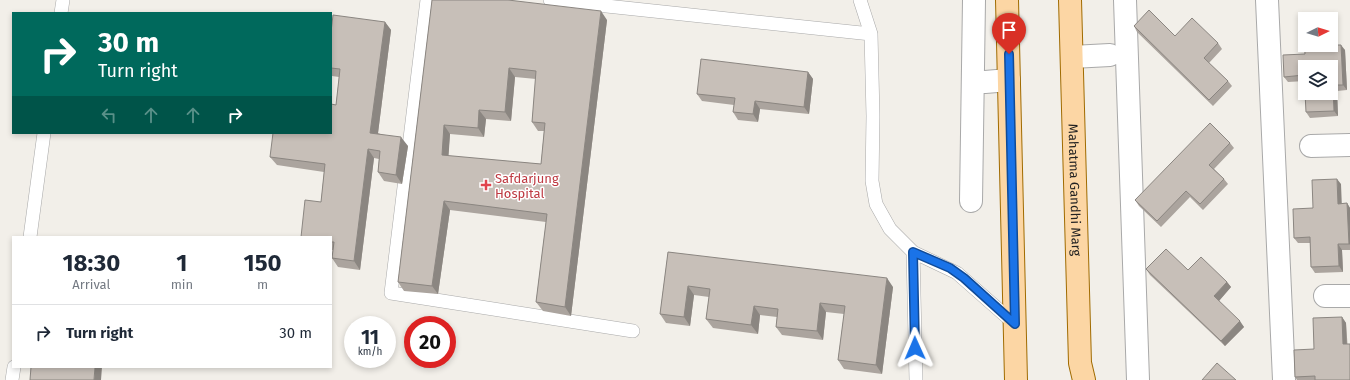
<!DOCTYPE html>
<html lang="en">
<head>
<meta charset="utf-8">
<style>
	:root { --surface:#fff; --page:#f2f2f3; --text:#1f2937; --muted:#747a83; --line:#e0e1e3 }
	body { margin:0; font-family:"Fira Sans",sans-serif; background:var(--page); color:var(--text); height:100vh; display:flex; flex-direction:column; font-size:15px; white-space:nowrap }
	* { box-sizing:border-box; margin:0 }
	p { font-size:13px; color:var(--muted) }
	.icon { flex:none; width:22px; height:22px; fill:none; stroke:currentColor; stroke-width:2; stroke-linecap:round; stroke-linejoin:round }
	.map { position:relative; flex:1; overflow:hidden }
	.side { position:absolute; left:12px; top:236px; width:320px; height:132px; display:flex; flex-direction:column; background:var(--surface); border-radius:0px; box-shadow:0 2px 6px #0003 }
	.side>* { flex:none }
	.top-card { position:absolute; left:12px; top:12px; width:320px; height:122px; border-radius:0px; box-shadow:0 2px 6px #0003; background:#00695c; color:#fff; overflow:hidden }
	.needle { width:26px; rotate:85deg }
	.tools { position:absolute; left:1298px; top:12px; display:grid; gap:8px }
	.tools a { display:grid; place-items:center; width:40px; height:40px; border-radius:0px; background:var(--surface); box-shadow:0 2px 6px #0003; font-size:20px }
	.speed { position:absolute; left:344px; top:316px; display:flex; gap:8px; font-size:20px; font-weight:700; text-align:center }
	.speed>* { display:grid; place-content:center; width:52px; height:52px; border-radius:50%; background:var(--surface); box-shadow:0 2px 6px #0003; line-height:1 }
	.speed small { font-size:10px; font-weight:400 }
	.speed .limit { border:6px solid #d22; background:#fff; color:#111 }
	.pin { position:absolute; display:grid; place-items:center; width:34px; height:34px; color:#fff; margin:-41px -17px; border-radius:50% 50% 50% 0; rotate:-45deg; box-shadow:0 0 4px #0007 }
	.pin .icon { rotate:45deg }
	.me { position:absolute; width:44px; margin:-22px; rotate:359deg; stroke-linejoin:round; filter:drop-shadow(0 0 3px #0008) }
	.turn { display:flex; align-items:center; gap:14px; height:84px; padding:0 20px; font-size:18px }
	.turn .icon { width:52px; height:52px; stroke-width:2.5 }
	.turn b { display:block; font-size:28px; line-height:34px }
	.lanes { display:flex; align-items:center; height:38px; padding:0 20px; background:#0003; justify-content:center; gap:20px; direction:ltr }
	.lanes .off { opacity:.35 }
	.eta { display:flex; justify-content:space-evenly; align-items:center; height:68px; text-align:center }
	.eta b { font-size:24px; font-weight:700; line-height:28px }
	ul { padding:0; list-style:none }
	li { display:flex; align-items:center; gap:12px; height:56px; padding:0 20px; border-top:1px solid var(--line) }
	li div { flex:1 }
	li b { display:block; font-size:15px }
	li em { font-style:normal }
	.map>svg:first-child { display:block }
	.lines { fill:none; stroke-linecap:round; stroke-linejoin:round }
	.lane-casing { stroke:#a9a9a9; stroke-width:14 }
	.street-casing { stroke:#a9a9a9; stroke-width:24 }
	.primary-casing { stroke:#a06b00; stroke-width:24 }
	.lane { stroke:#fff; stroke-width:13 }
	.street { stroke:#fff; stroke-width:22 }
	.primary { stroke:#fcd6a4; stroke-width:22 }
	.wall { fill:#aba49e; fill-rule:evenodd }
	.shaded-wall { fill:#8b8681 }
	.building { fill:#c7bfb8; stroke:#8b8681; fill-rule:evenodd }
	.route-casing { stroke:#114b97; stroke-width:10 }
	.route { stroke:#1a73e8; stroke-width:7 }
	.health-dot { fill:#e0444e; stroke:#fff; stroke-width:1.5 }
	.labels { text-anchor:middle; stroke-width:3; stroke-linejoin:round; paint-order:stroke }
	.health-label { font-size:13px; fill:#be3a42; stroke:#fff; text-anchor:start }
	.street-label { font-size:13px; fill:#222; stroke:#fff }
</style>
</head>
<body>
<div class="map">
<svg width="1350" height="380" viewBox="0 0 1350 380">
	<rect width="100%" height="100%" fill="#f2efe9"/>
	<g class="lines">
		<g class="lane-casing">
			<path id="lane" d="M 427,0 L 391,293 L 633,331
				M 550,0 L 871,34
				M 860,0 L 871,34 L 873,116 L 872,181 L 876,204 L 890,229 L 913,252 L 916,380
				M 61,13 L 63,0
				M 30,237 L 44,133
				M 913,252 L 957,273 L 1015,324
				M 12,380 L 14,367"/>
		</g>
		<g class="street-casing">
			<path id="street" d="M 1125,0 L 1138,380
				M 1267,0 L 1284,380
				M 1072,57 L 1110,55
				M 985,82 L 1009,80
				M 1311,146 L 1350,145
				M 971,201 L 974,0
				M 1325,296 L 1350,296"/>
		</g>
		<g class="primary-casing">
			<g id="primary">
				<path d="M 1007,0 L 1016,380"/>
				<path id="s1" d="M 1070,0 L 1080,363 L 1084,380"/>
			</g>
		</g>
		<use href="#lane" class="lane"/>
		<use href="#street" class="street"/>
		<use href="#primary" class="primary"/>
	</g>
	<path class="wall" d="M 432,0 L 607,20 L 571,316 L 543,311 L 536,302 L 546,222 L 450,210 L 438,294 L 404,291 L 398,282 ZM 515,77 L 536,79 L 532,122 L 538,131 L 544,131 L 541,164 L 448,156 L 450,134 L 484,137 L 486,119 L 511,121 Z
		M 1331,18 L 1335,23 L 1336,45 L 1345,50 L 1347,90 L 1337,91 L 1338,116 L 1310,118 L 1306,112 L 1305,81 L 1288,82 L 1284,77 L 1305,54 Z
		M 385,22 L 391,30 L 378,133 L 408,146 L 402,184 L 384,181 L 378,172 L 379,159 L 374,158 L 360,270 L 338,267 L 332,258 L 333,250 L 331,250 L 331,237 L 321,202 L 324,172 L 277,165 L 270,157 L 336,105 L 339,77 L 332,76 L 331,74 L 331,32 Z
		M 1134,26 L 1175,36 L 1218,43 L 1222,49 L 1209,63 L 1228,81 L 1232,86 L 1213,106 L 1137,32 Z
		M 808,72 L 813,79 L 809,114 L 760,109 L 758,122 L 738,120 L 733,112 L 734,105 L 702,101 L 697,94 Z
		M 1230,143 L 1234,148 L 1214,169 L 1224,179 L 1228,184 L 1203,210 L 1190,197 L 1161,227 L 1139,206 L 1135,200 Z
		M 1341,184 L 1341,203 L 1347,203 L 1350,208 L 1350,250 L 1342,250 L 1343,272 L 1315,273 L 1311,267 L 1310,243 L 1298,243 L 1294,238 L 1313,208 Z
		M 668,252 L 893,287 L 882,374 L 844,369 L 838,360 L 844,314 L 826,312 L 823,340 L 782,335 L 776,327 L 777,317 L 760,315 L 758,334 L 713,328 L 706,319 L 709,297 L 694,295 L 690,326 L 666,323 L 660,314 Z
		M 1146,269 L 1188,270 L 1227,282 L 1231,287 L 1219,301 L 1244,327 L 1225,346 L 1150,275 Z
		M 1342,317 L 1346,323 L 1350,380 L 1297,380 L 1295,377 Z"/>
	<path class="shaded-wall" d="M 601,11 L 607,20 L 571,316 L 565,307 Z
		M 1331,18 L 1335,23 L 1337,51 L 1333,45 Z
		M 385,22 L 391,30 L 377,141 L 370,133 Z
		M 1341,45 L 1345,50 L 1347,90 L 1343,85 Z
		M 509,68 L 515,77 L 511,121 L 505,112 Z
		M 808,72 L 813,79 L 809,114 L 804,107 Z
		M 1333,85 L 1337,91 L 1338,116 L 1334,111 Z
		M 755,101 L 760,109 L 758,122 L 753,114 Z
		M 479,110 L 486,119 L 484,137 L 478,128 Z
		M 444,125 L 450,134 L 448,164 L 442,155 Z
		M 401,137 L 408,146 L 402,184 L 396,175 Z
		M 368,149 L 374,158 L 360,270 L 354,261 Z
		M 1337,179 L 1341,184 L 1342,209 L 1338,204 Z
		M 444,201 L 450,210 L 438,294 L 432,286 Z
		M 1347,203 L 1350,208 L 1350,245 L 1349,244 Z
		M 1338,244 L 1342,250 L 1343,272 L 1339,266 Z
		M 887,278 L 893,287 L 882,374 L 876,365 Z
		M 1227,282 L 1231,287 L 1218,302 L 1214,296 Z
		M 688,286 L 694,295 L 690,326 L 684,317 Z
		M 820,303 L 826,312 L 823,340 L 817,331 Z
		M 754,306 L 760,315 L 758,334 L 751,325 Z
		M 1342,317 L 1346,323 L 1347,350 L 1343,344 Z
		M 1240,321 L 1244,327 L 1225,346 L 1221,341 Z
		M 95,367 L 102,367 L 101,380 L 94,380 Z"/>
	<path class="building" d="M 432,0 L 508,0 L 601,11 L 565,307 L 536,302 L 547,214 L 444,201 L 432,286 L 398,282 ZM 509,68 L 536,71 L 532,122 L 545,123 L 541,164 L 442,155 L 444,125 L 478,128 L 479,110 L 505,112 Z
		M 1149,10 L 1175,36 L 1192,18 L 1218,43 L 1204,58 L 1228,81 L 1209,100 L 1134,26 Z
		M 333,15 L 385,22 L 370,133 L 401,137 L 396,175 L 378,172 L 380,151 L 368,149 L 354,261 L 332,258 L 334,242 L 331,242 L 331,237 L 301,237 L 305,200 L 321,202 L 325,164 L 270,157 L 273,133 L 331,133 L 331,104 L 336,105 L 340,69 L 331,68 L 331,32 Z
		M 1331,18 L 1333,45 L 1341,45 L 1343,85 L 1333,85 L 1334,111 L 1306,112 L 1305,93 L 1331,93 L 1331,67 L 1305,67 L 1305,91 L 1304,75 L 1284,77 L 1283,55 L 1305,54 L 1303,19 ZM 1305,19 L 1331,19 L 1331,45 L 1305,45 Z
		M 701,59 L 808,72 L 804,107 L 755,101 L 753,114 L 733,112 L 735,98 L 697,94 Z
		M 1210,123 L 1230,143 L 1209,165 L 1224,179 L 1200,204 L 1186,191 L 1157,221 L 1135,200 Z
		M 1337,179 L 1338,204 L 1347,203 L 1349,244 L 1338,244 L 1339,266 L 1311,267 L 1310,237 L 1294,238 L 1293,209 L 1313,208 L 1312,180 Z
		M 1166,249 L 1188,270 L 1201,257 L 1227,282 L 1214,296 L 1240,321 L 1221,341 L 1146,269 Z
		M 668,252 L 887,278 L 876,365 L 838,360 L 845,306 L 820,303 L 817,331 L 776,327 L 778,309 L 754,306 L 751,325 L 706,319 L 710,289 L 688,286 L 684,317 L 660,314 Z
		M 1342,317 L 1343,344 L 1350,344 L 1350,380 L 1315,380 L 1315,376 L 1295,377 L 1294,350 L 1314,349 L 1313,318 Z
		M 1217,363 L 1236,380 L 1202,380 Z
		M 31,367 L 95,367 L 94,380 L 30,380 Z"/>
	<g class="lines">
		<g class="route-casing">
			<path id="route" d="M 915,348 L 913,252 L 950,268 L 964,278 L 1015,324 L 1009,54"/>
		</g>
		<use href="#route" class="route"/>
	</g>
	<path class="health-dot" d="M484 179h4v4h4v4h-4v4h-4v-4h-4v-4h4z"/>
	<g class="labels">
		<g class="health-label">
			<text x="495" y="183">Safdarjung<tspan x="495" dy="15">Hospital</tspan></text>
		</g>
		<g class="street-label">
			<text dy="5" stroke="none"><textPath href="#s1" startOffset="190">Mahatma Gandhi Marg</textPath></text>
		</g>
	</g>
</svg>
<div class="tools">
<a><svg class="needle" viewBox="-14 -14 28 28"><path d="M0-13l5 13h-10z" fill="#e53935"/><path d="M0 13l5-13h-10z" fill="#747a83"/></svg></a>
<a><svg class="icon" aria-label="layers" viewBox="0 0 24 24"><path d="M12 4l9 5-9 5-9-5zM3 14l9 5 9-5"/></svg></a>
</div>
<div class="speed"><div>11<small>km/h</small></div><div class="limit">20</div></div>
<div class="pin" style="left:1009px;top:54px;background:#d93025"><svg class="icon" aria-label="arrive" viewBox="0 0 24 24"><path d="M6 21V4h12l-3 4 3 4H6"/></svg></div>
<svg class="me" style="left:915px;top:348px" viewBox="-20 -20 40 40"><path d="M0-17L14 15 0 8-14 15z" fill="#1a73e8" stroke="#fff" stroke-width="4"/></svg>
<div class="top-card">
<div class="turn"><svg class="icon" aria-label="right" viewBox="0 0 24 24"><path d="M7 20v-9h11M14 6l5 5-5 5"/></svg><div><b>30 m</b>Turn right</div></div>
<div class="lanes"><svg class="icon off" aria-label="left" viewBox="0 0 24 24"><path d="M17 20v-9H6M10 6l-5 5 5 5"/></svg><svg class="icon off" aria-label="ahead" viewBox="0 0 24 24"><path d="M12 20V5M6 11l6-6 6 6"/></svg><svg class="icon off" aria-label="ahead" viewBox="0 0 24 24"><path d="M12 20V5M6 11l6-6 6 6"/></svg><svg class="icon" aria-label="right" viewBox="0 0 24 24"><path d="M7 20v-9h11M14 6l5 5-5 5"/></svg></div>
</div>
<section class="side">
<div class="eta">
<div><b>18:30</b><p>Arrival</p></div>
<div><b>1</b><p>min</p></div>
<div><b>150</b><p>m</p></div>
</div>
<ul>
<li><svg class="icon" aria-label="right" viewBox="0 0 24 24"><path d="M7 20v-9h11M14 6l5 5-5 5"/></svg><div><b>Turn right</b></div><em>30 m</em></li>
</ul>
</section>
</div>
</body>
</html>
